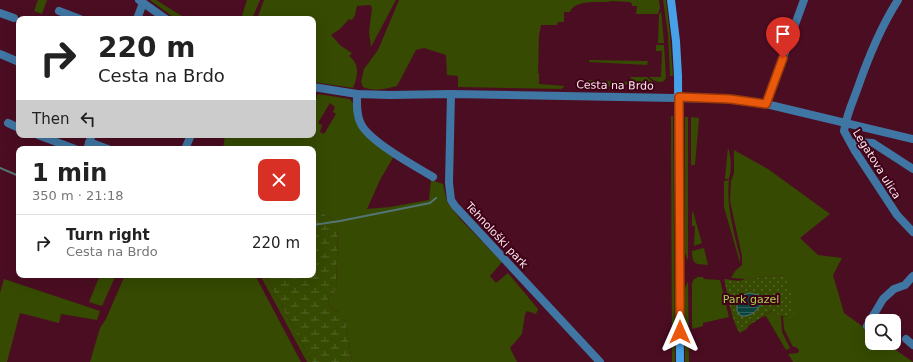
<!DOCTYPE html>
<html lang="en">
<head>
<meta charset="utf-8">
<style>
	:root { --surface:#fff; --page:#f6f6f6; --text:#222; --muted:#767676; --line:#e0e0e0 }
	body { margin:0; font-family:"DejaVu Sans",sans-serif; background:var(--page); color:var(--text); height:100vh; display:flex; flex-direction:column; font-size:15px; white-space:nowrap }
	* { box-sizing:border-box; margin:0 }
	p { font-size:13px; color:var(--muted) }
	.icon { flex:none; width:22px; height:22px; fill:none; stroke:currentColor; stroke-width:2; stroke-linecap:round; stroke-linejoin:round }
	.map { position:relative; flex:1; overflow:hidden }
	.sheet { position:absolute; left:16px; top:146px; width:300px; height:132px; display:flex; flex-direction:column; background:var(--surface); border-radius:8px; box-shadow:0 4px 16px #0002 }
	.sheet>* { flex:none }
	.banner { position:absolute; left:16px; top:16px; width:300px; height:122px; border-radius:8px; box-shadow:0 4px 16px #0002; background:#fff; color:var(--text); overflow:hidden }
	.controls { position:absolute; left:865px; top:314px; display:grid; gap:8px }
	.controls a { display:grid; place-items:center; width:36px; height:36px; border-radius:8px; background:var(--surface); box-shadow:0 4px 16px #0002; font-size:20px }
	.pin { position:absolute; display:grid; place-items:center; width:34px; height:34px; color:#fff; margin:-41px -17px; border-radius:50% 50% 50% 0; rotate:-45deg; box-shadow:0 0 4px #0007 }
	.pin .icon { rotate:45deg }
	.me { position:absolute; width:44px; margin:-22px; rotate:0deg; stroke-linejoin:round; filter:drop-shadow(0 0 3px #0008) }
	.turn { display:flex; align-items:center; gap:14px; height:84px; padding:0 16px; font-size:18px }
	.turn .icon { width:52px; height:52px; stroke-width:2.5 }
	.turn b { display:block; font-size:28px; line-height:34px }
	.then { display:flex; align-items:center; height:38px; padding:0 16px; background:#0003; gap:8px; font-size:15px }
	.round { display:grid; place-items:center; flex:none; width:42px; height:42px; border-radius:8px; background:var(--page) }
	.overview { display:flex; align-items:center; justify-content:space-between; height:68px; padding:0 16px }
	h1 { font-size:24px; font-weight:800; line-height:30px }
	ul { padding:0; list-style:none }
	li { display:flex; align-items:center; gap:12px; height:56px; padding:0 16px; border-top:1px solid var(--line) }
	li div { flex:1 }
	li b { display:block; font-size:15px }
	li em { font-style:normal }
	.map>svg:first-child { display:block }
	.grass { fill:#364a02; fill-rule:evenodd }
	.wetland { fill:url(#wetland-marsh) }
	.park { fill:url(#park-dots) }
	.water { fill:url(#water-rules); stroke:#537673 }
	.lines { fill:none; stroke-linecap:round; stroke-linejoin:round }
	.stream { stroke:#537673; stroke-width:2 }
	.minor { stroke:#4076a3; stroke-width:8 }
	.tertiary { stroke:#4076a3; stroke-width:8 }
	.secondary { stroke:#46a1e9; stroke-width:8 }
	.route-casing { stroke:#983908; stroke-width:10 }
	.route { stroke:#ea580c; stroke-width:7 }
	.labels { text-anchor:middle; stroke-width:4; stroke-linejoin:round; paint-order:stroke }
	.street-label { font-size:11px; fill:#fae9ec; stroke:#3f0118 }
	.park-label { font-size:11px; fill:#a6d349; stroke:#3f0118 }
</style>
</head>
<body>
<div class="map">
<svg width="913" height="362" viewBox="0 0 913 362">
	<defs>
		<pattern id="wetland-marsh" width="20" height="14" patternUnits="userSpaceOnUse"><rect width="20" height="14" fill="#364a02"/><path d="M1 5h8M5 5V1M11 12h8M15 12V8" fill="none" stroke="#546427"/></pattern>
		<pattern id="park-dots" width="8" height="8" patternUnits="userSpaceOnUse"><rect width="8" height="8" fill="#364a02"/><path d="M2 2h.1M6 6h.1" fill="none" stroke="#546427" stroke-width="1.8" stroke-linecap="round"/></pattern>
		<pattern id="water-rules" width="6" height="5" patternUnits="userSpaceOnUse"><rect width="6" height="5" fill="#0b443f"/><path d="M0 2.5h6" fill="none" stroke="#2f5f5b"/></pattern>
	</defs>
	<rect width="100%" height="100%" fill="#4b0d22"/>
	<path class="grass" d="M 38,0 L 47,0 L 42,14 L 34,11 Z
		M 150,0 L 156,0 L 187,19 L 176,19 Z
		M 247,0 L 260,0 L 252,19 L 241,19 Z
		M 264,0 L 396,0 L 371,47 L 369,32 L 372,8 L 370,5 L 357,6 L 355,15 L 352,20 L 349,19 L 340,29 L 331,35 L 341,46 L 352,53 L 349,56 C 360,63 358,77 353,88 L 313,82 L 313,19 L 257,19 Z
		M 399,0 L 659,0 L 660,8 L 658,14 L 636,14 L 637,6 L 632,6 L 632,4 L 630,2 L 610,1 L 609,2 C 598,2 574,0 570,12 L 564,12 L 564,22 L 558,22 L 557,25 L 541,25 L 539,36 L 538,73 L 539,73 L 539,84 L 565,86 L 561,89 L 458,87 L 458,76 L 447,75 L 446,55 L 424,48 L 416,50 L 397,86 C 386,89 374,92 363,87 L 361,82 L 364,69 L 378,50 Z
		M 663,0 L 666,0 L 670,34 L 673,76 L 670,76 L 668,34 Z
		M 661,11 L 664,43 L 658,43 L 659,15 Z
		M 656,45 L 664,45 L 666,77 C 664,86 654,81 649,77 L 661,77 L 662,51 L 656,51 Z
		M 589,60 L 648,61 L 647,65 L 589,62 Z
		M 631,77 L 647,77 L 653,82 L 637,82 L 620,86 L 588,88 L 588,80 L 630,82 Z
		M 318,94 L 350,99 L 354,105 L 354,116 L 394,156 L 380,180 L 367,209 L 390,207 L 429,200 L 431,180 L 443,184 L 447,202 L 454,211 L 462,221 L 502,262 L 490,276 L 496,283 L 508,273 L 538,309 L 536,314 L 527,311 L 525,314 L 522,334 L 510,348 L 517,362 L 352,362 L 345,318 L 337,311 L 331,309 L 328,301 L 329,296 L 334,293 L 336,288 L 338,226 L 336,221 L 322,213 L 313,210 L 313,149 L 223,149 L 225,135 L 313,135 L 313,106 ZM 330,103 L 335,107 L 333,112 L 336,114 L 324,134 L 320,132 L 322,125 L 318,123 Z
		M 671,116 L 673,116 L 675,362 L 672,362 Z
		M 685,117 L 688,117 L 688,261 L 685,253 Z
		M 691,117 L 699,118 L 695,165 L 691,165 Z
		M 728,147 C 731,158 732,168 729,179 L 725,179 Z
		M 734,150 L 768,169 L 830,214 L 800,238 L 818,255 L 842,258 L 833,275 L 844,313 L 872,333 L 872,343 L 886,343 L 913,362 L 793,362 L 788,354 L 798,353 L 799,350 L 796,347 L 793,347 L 784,329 L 783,317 L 794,317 L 784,275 L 745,279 L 731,278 L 735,271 L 742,265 L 742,256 L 730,201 L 731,181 L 734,173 Z
		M 729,180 C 726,207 734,232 740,257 L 740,263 L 724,207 L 724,181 Z
		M 692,212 L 693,212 L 702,243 L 694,246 L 695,226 L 692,226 Z
		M 704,248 L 708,265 C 696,264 692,265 692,251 Z
		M 100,275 L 116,275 L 102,306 L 89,302 Z
		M 125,275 L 255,275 L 301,362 L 90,362 L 100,328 L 106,319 Z
		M 260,275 L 265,275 L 312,362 L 307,362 Z
		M 697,277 L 703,277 L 704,279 L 720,280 L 729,317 L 703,323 L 703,326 L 692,329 L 692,283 L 694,279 L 697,278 Z
		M 4,279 L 100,311 L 97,320 L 61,314 L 59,323 L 20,313 L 7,362 L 0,362 L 0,293 Z
		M 688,281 L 689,362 L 685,362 L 685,288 Z
		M 772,311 L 781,316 L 782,332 L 790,348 L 786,350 L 766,316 L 762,317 L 762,316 Z"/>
	<path class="wetland" d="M 313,210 L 322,213 L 336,221 L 338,226 L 336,288 L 334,293 L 329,296 L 328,301 L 331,309 L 341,313 L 345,318 L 352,362 L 312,362 L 265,275 L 313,275 Z"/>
	<path class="park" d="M 784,275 L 793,297 L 794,318 L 781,316 L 771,311 L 762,316 L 762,317 L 748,326 L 748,328 L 740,333 C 731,320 728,295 724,279 L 739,281 L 745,279 Z"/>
	<path class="water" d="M 750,293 L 758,295 L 763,300 C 759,309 752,317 741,316 L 737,311 L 737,301 L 743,295 Z"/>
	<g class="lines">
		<path class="stream" d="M 0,168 L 19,176
			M 313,225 L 340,221 L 430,203 L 436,198"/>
		<path class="minor" d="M 898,0 C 880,28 868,58 857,90 C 852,103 846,117 844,131 L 855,151 L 897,215 L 913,232
			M 59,11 L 80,19
			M 0,13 L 14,18
			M 137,19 L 143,3
			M 0,54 L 19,62
			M 357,94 C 357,104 356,115 361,124 C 370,142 415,166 433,177
			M 451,94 L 449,183 L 451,200 L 455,206 L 600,362
			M 766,104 L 804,0
			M 8,123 L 19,128
			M 38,135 L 75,149
			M 89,142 L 108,149
			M 851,144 L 857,142 L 873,143 L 913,169
			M 87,149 L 92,135
			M 185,149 L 191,135
			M 867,326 L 883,299 L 894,289 L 905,285 L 913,276
			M 906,339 L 913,345"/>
		<path class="tertiary" d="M 139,0 L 166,19
			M 313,87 L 357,94 L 390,95 L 451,94 L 731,99 L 766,104 L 913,139"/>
		<path class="secondary" d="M 671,0 L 676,41 L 678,76 L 680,362"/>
	</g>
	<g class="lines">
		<g class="route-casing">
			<path id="route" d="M 680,332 L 679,97 L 730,99 L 766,104 L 783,58"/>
		</g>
		<use href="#route" class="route"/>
	</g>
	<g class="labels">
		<g class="street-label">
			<text transform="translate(615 85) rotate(1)" y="4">Cesta na Brdo</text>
			<text transform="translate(877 164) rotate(58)" y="4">Legatova ulica</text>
			<text transform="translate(497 235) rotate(47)" y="4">Tehnološki park</text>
		</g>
		<g class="park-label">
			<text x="751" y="303">Park gazel</text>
		</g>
	</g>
</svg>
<div class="controls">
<a><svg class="icon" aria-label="search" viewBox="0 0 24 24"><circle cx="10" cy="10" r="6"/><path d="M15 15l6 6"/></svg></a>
</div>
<div class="pin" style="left:783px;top:58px;background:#d93025"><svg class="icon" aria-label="arrive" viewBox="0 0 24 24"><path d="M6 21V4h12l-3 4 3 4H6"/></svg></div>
<svg class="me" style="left:680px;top:332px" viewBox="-20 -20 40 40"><path d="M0-17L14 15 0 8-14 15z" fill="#ea580c" stroke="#fff" stroke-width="4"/></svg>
<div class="banner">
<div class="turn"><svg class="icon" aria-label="right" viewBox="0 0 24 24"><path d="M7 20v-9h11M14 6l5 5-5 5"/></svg><div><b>220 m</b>Cesta na Brdo</div></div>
<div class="then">Then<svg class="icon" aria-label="left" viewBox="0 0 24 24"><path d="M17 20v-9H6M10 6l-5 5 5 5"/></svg></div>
</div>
<section class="sheet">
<div class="overview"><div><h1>1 min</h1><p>350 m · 21:18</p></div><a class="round" style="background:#d93025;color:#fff"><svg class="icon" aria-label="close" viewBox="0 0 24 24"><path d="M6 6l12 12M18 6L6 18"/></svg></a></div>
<ul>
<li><svg class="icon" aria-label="right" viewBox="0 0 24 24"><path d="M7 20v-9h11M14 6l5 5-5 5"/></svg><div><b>Turn right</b><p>Cesta na Brdo</p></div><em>220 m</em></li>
</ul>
</section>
</div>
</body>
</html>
